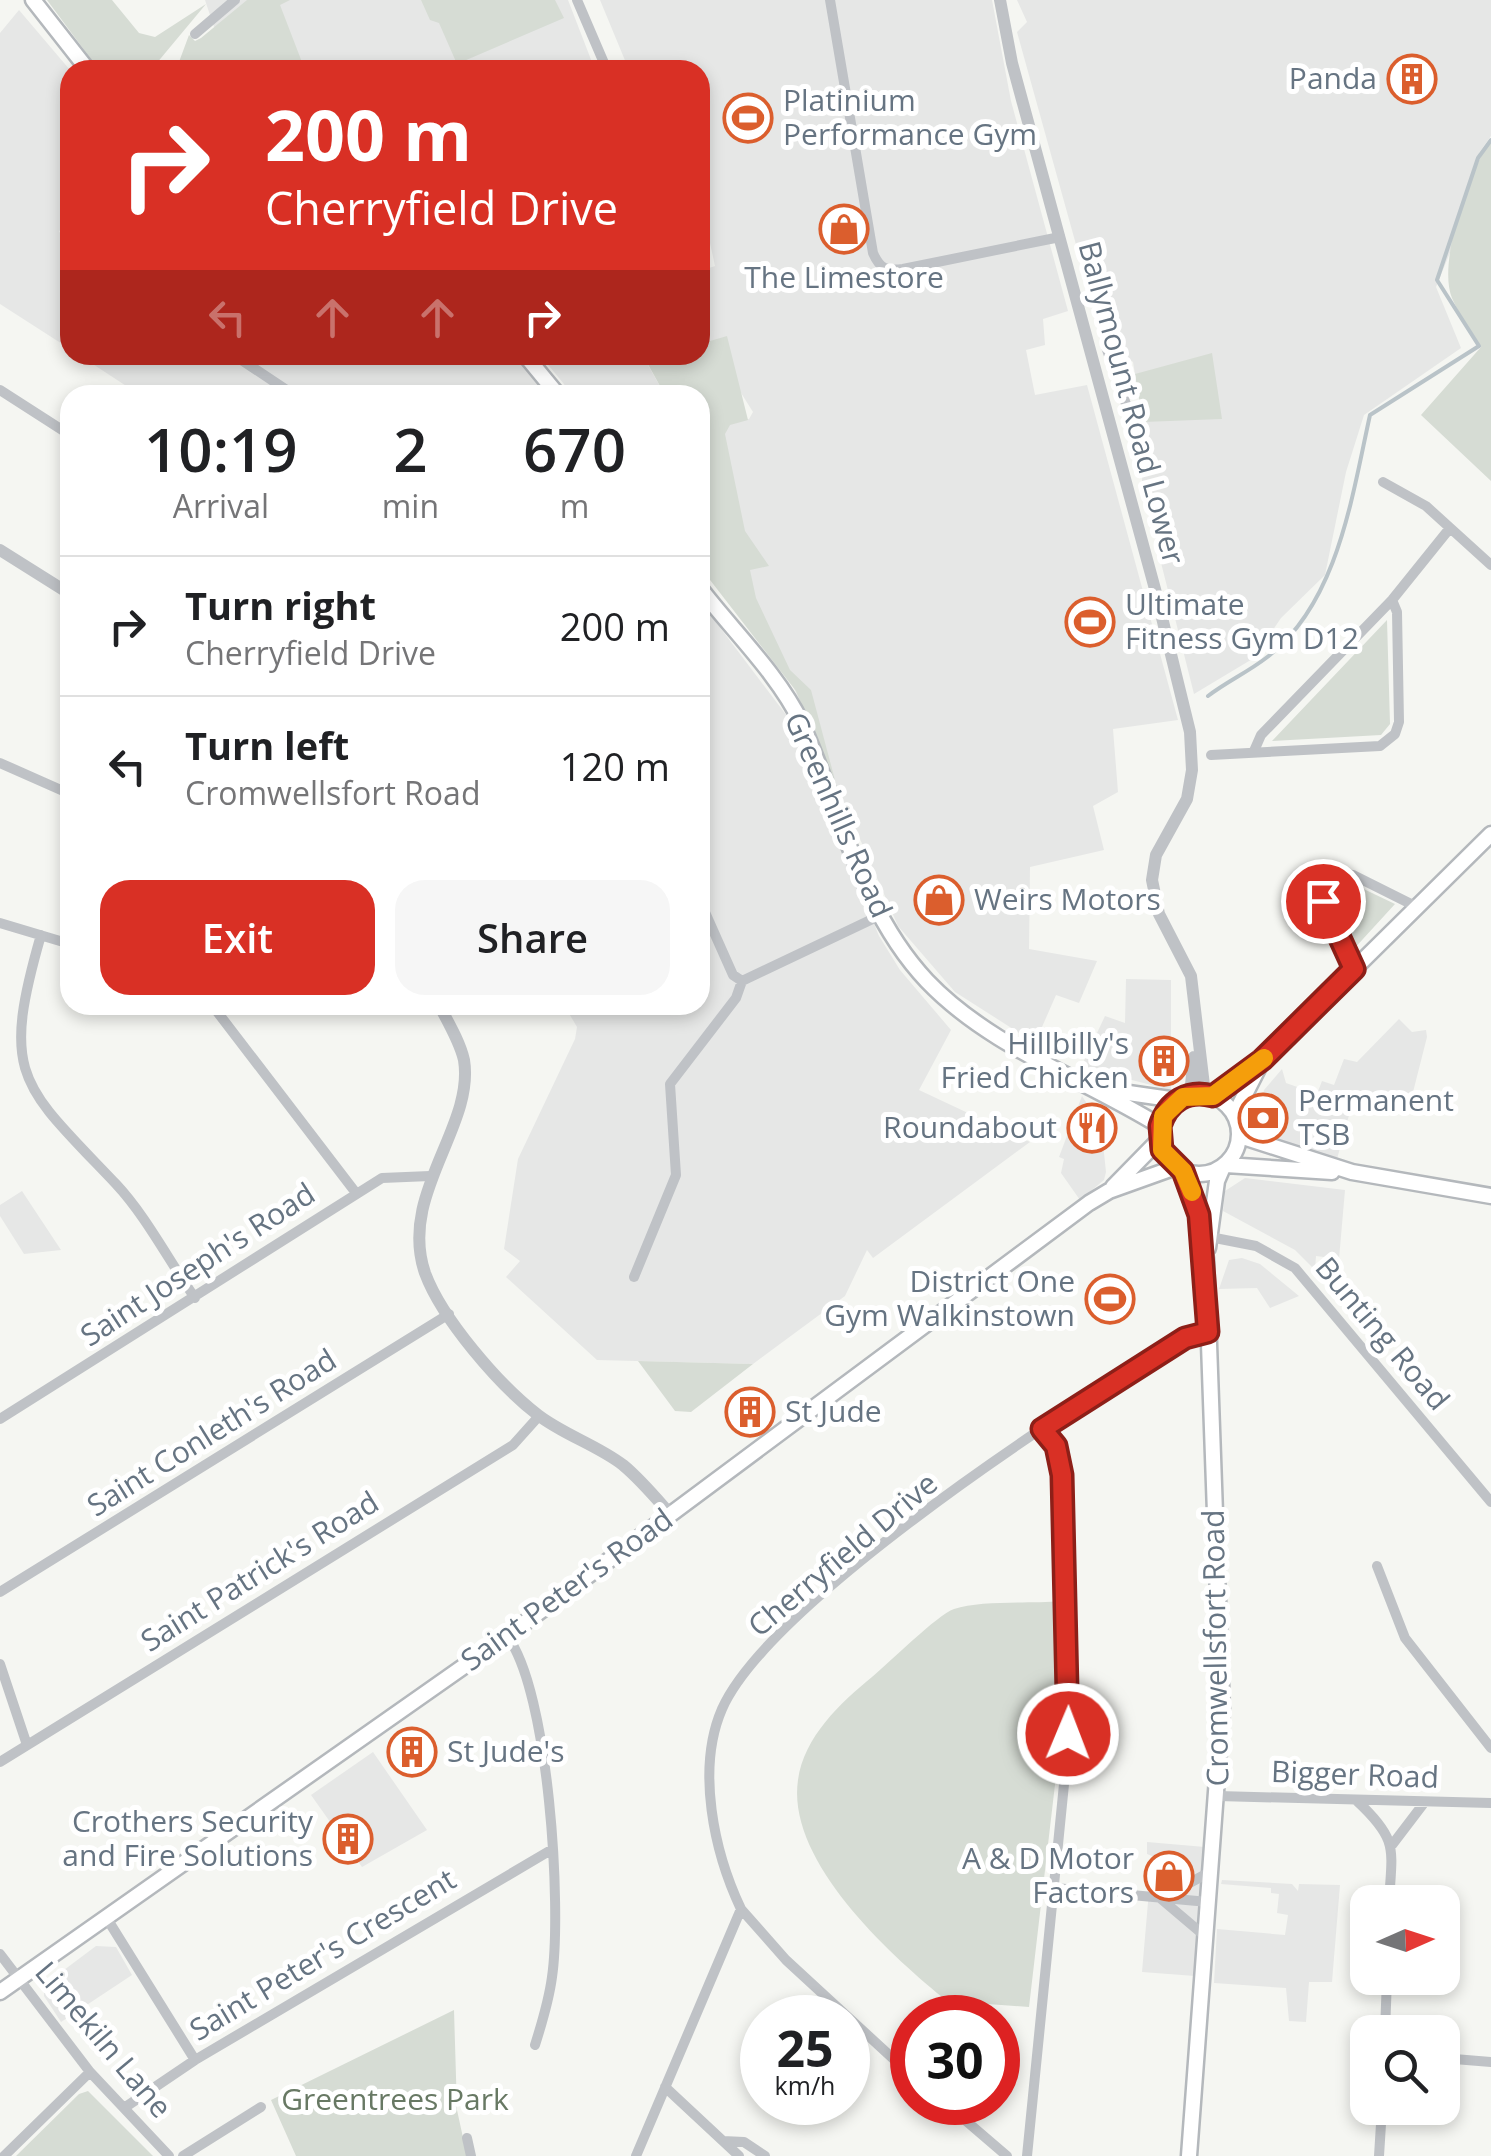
<!DOCTYPE html>
<html lang="en">
<head>
<meta charset="utf-8">
<style>
	:root { --surface:#fff; --page:#f6f6f6; --text:#202124; --muted:#757577; --line:#e0e0e0; --accent:#d93025 }
	body { margin:0; font-family:"Open Sans",sans-serif; background:var(--page); color:var(--text); height:100vh; display:flex; flex-direction:column; font-size:38px; white-space:nowrap }
	* { box-sizing:border-box; margin:0 }
	p { font-size:32px; color:var(--muted) }
	.icon { flex:none; width:55px; height:55px; fill:none; stroke:currentColor; stroke-width:2; stroke-linecap:round; stroke-linejoin:round }
	.map { position:relative; flex:1; overflow:hidden }
	.details { position:absolute; left:60px; top:385px; width:650px; height:630px; display:flex; flex-direction:column; background:var(--surface); border-radius:30px; box-shadow:0 5px 15px #0003 }
	.details>* { flex:none }
	.hud { position:absolute; left:60px; top:60px; width:650px; height:305px; border-radius:30px; box-shadow:0 5px 15px #0003; background:#d93025; color:#fff; overflow:hidden }
	.needle { width:65px; rotate:87deg }
	.buttons { position:absolute; left:1350px; top:1885px; display:grid; gap:20px }
	.buttons a { display:grid; place-items:center; width:110px; height:110px; border-radius:20px; background:var(--surface); box-shadow:0 5px 15px #0003; font-size:50px }
	.speed { position:absolute; left:740px; top:1995px; display:flex; gap:20px; font-size:50px; font-weight:700; text-align:center }
	.speed>* { display:grid; place-content:center; width:130px; height:130px; border-radius:50%; background:var(--surface); box-shadow:0 5px 15px #0003; line-height:1 }
	.speed small { font-size:25px; font-weight:400 }
	.speed .limit { border:15px solid #d22; background:#fff; color:#111 }
	.pin { position:absolute; display:grid; place-items:center; width:85px; height:85px; color:#fff; margin:-42px; border:5px solid #fff; border-radius:50%; box-shadow:0 2px 10px #0007 }
	.me { position:absolute; width:110px; margin:-55px; rotate:1deg; stroke-linejoin:round; filter:drop-shadow(0 0 8px #0008) }
	.turn { display:flex; align-items:center; gap:35px; height:210px; padding:0 40px; font-size:45px }
	.turn .icon { width:130px; height:130px; stroke-width:2.5 }
	.turn b { display:block; font-size:70px; line-height:85px }
	.lanes { display:flex; align-items:center; height:95px; padding:0 40px; background:#0003; justify-content:center; gap:50px; direction:ltr }
	.lanes .off { opacity:.35 }
	.eta { display:flex; justify-content:space-evenly; align-items:center; height:170px; text-align:center }
	.eta b { font-size:60px; font-weight:600; line-height:70px }
	.action { display:flex; gap:20px; margin-top:auto; padding:20px 40px }
	.action a { flex:1; height:115px; border-radius:30px; background:var(--accent); color:#fff; font-size:40px; font-weight:600; line-height:115px; text-align:center }
	.action a+a { background:var(--page); color:var(--text) }
	ul { padding:0; list-style:none }
	li { display:flex; align-items:center; gap:30px; height:140px; padding:0 40px; border-top:2px solid var(--line) }
	li div { flex:1 }
	li b { display:block; font-size:38px }
	li em { font-style:normal }
	.map>svg:first-child { display:block }
	.built { fill:#e6e7e6 }
	.green { fill:#d6dcd4 }
	.lines { fill:none; stroke-linecap:round; stroke-linejoin:round }
	.stream { stroke:#b9c3c8; stroke-width:4 }
	.secondary-casing { stroke:#b4b8bc; stroke-width:19 }
	.minor { stroke:#bfc2c6; stroke-width:10 }
	.tertiary { stroke:#bfc2c6; stroke-width:12 }
	.secondary { stroke:#fff; stroke-width:14 }
	.route-casing { stroke:#8d1f18; stroke-width:25 }
	.route { stroke:#d93025; stroke-width:18 }
	.slow { stroke:#f59e0b; stroke-width:18 }
	.labels { text-anchor:middle; stroke-width:10; stroke-linejoin:round; paint-order:stroke }
	.poi-label { font-size:30px; fill:#667482; stroke:#fff; text-anchor:end }
	.street-label { font-size:30px; fill:#667482; stroke:#fff }
	.park-label { font-size:30px; fill:#687964; stroke:#fff }
</style>
</head>
<body>
<div class="map">
<svg width="1491" height="2156" viewBox="0 0 1491 2156">
	<rect width="100%" height="100%" fill="#f5f6f2"/>
	<path class="built" d="M 205,0 L 568,0 L 595,70 L 246,70 L 214,27 Z
		M 600,0 L 992,0 L 1011,101 L 1068,311 L 1043,319 L 1045,345 L 1026,350 L 1035,395 L 1087,385 L 1178,720 L 1113,729 L 1118,792 L 1093,806 L 1104,850 L 1030,867 L 1029,949 L 1097,961 L 1079,1003 L 1056,995 L 1035,1043 L 955,992 L 898,926 L 755,599 L 721,425 L 749,419 L 753,412 L 711,345 L 700,305 L 700,271 L 715,266 L 700,197 L 700,70 L 629,70 Z
		M 1017,0 L 1491,0 L 1491,136 L 1479,153 L 1480,179 L 1436,287 L 1461,348 L 1364,415 L 1346,472 L 1325,575 L 1281,618 L 1254,658 L 1194,694 L 1142,487 L 1143,423 L 1133,362 L 1121,354 L 1095,313 L 1017,32 L 1027,22 Z
		M 19,10 L 70,70 L 70,208 L 59,232 L 70,237 L 70,349 L 0,304 L 0,33 Z
		M 79,355 L 520,355 L 552,395 L 140,395 Z
		M 540,355 L 647,355 L 645,360 L 665,395 L 573,395 Z
		M 700,601 L 793,724 L 879,936 L 900,970 L 951,1030 L 919,1090 L 1030,1142 L 873,1258 L 867,1250 L 845,1296 L 753,1364 L 597,1360 L 506,1277 L 520,1261 L 504,1249 L 518,1159 L 575,1039 L 577,1027 L 564,1005 L 700,1005 Z
		M 1126,979 L 1171,980 L 1171,1090 L 1081,1067 L 1105,1016 L 1125,1023 Z
		M 1399,1019 L 1412,1032 L 1426,1030 L 1427,1037 L 1411,1100 L 1354,1097 L 1337,1159 L 1265,1137 L 1259,1120 L 1264,1090 L 1282,1069 L 1286,1083 L 1317,1094 L 1322,1081 L 1334,1085 L 1344,1059 L 1357,1062 Z
		M 1082,1096 L 1101,1125 L 1106,1172 L 1104,1180 L 1080,1200 L 1061,1173 L 1064,1159 L 1059,1157 Z
		M 1245,1178 L 1345,1190 L 1339,1259 L 1316,1256 L 1315,1270 L 1295,1250 L 1223,1211 L 1225,1191 Z
		M 22,1191 L 61,1250 L 24,1254 L 0,1216 L 0,1205 Z
		M 1242,1258 L 1260,1264 L 1299,1296 L 1270,1308 L 1257,1288 L 1219,1289 L 1229,1260 Z
		M 373,1752 L 427,1830 L 362,1867 L 311,1795 Z
		M 1147,1842 L 1205,1847 L 1195,1976 L 1142,1972 L 1152,1856 L 1147,1854 Z
		M 1222,1880 L 1292,1884 L 1298,1891 L 1299,1884 L 1340,1885 L 1332,1982 L 1309,1982 L 1306,2022 L 1289,2021 L 1286,1988 L 1214,1983 L 1217,1929 L 1285,1935 L 1288,1915 L 1277,1913 L 1279,1894 L 1271,1893 L 1271,1888 L 1221,1884 Z
		M 96,1946 L 116,1947 L 132,1975 L 61,2022 L 44,1996 L 44,1985 Z"/>
	<path class="green" d="M 47,0 L 112,0 L 139,33 L 155,37 L 206,4 L 151,70 L 99,70 Z
		M 247,0 L 290,0 L 280,5 L 305,70 L 176,70 L 189,35 L 195,41 L 201,38 Z
		M 421,0 L 555,0 L 564,18 L 457,64 L 439,23 L 430,20 Z
		M 1491,139 L 1491,481 L 1421,415 L 1481,347 C 1472,331 1459,315 1452,298 C 1437,262 1470,170 1491,139 Z
		M 727,336 L 748,420 L 730,425 L 725,434 L 745,531 L 769,566 L 750,570 L 756,598 L 790,670 L 811,690 L 839,795 L 796,691 L 700,567 L 700,395 L 665,395 L 645,359 L 647,355 L 700,355 L 700,344 Z
		M 1212,353 L 1222,419 L 1143,422 L 1135,374 Z
		M 1387,620 L 1390,724 L 1381,735 L 1272,741 Z
		M 1349,882 L 1395,904 L 1352,951 L 1330,901 L 1337,887 Z
		M 638,1361 L 753,1364 L 691,1412 L 675,1411 Z
		M 1061,1601 L 1056,1776 L 1029,2007 L 947,2001 C 891,1956 786,1861 798,1780 C 804,1737 840,1703 872,1677 C 889,1663 937,1615 954,1609 C 981,1600 1031,1604 1061,1601 Z
		M 454,2010 L 457,2110 L 467,2156 L 296,2156 L 271,2100 Z
		M 88,2091 L 153,2156 L 16,2156 L 79,2094 Z"/>
	<g class="lines">
		<path class="stream" d="M 1208,696 C 1226,682 1248,672 1266,658 C 1338,604 1352,496 1370,415 L 1479,346 L 1437,280 L 1478,158 L 1491,140"/>
		<g class="secondary-casing">
			<path id="secondary" d="M 33,0 L 88,70
				M 525,355 L 558,395
				M 700,588 C 732,630 778,674 801,722 C 840,809 860,910 927,981 C 991,1048 1083,1078 1160,1126
				M 1108,1090 L 1177,1100
				M1159 1134a40 40 0 1 1 80 0a40 40 0 1 1-80 0Z
				M 1213,1096 L 1262,1060 L 1491,834
				M 1235,1114 L 1262,1061
				M 1240,1136 L 1352,1172 L 1491,1196
				M 1226,1165 L 1332,1172
				M 1183,1171 L 1199,1215 L 1206,1259 L 1222,1711 L 1189,2156
				M 1113,1187 L 1159,1140
				M 1208,1248 L 1217,1181 L 1223,1167
				M 0,1992 L 507,1636 L 1089,1203 L 1109,1191 L 1176,1167"/>
		</g>
		<path class="minor" d="M 577,0 L 607,70
			M 830,0 L 873,253 C 880,269 886,271 903,269 L 1060,237
			M 195,34 L 235,0
			M 67,235 L 70,228
			M 1105,344 L 1135,430
			M 234,355 L 294,395
			M 0,390 L 70,435
			M 1383,482 L 1426,506 L 1491,565
			M 1254,751 L 1261,735 L 1392,600 L 1450,528
			M 1211,755 L 1380,746 L 1395,734 L 1399,722 L 1397,612 L 1392,600
			M 0,763 L 70,794
			M 700,901 L 733,975 L 742,981 L 881,915
			M 0,923 L 70,944
			M 41,935 C 0,1077 21,1084 116,1184 C 146,1216 169,1261 195,1298
			M 1353,969 L 1323,901 L 1323,893 L 1343,874 L 1353,875 L 1417,907
			M 212,1005 L 356,1193
			M 1210,1237 L 1256,1246 L 1295,1268 L 1491,1502
			M 634,1277 L 676,1175 L 670,1084 L 736,998 L 742,981
			M 0,1419 L 382,1178 L 430,1176
			M 1377,1566 L 1405,1638 L 1491,1748
			M 0,1592 L 449,1314
			M 507,1636 C 549,1690 562,1908 552,1977 C 549,2000 542,2023 535,2045
			M 0,1664 L 27,1745
			M 0,1762 L 513,1445 L 539,1416
			M 1218,1796 L 1491,1803
			M 1357,1801 C 1399,1840 1392,1849 1389,1902
			M 1392,1845 L 1424,1803
			M 1055,1888 L 1208,1902
			M 1165,1896 L 1210,1872
			M 1160,1898 L 1206,1937
			M 741,1909 L 786,1960 L 912,2076
			M 106,1917 L 195,2060
			M 0,1954 L 90,2072 L 169,2156
			M 1385,2032 L 1387,1978
			M 1442,2058 L 1491,2062
			M 665,2087 L 739,2156
			M 944,2102 L 1007,2156
			M 124,2108 L 195,2060 L 551,1850
			M 467,2138 L 471,2156
			M 723,2141 L 744,2142 L 765,2156
			M 4,2156 L 90,2072
			M 183,2156 L 261,2107
			M 636,2156 L 741,1909 C 714,1852 696,1769 722,1709 C 766,1609 1037,1428 1135,1369 C 1157,1356 1183,1333 1209,1332
			M 1027,2156 L 1069,1734 L 1062,1475 L 1056,1446 L 1042,1429
			M 1379,2156 L 1382,2108"/>
		<path class="tertiary" d="M 1000,0 L 1012,63 L 1155,589 L 1190,732 L 1192,770 L 1187,799 L 1156,855 L 1152,880 L 1159,914 L 1191,976 L 1205,1094
			M 0,550 L 70,594
			M 439,1005 C 448,1022 460,1042 464,1060 C 475,1127 398,1194 425,1273 C 442,1319 499,1385 538,1415 C 564,1435 597,1445 623,1465 C 640,1479 656,1498 670,1514
			M 1190,1094 L 1194,1057"/>
		<use href="#secondary" class="secondary"/>
	</g>
	<g class="lines">
		<g class="route-casing">
			<path id="route" d="M 1068,1734 L 1062,1475 L 1056,1446 L 1042,1429 L 1185,1338 L 1208,1332 L 1199,1215 L 1183,1171 L 1162,1150 L 1160,1126 C 1168,1101 1188,1089 1213,1096 L 1262,1060 L 1354,969 L 1323,901"/>
		</g>
		<use href="#route" class="route"/>
		<path class="slow" d="M 1192,1192 L 1183,1171 L 1162,1150 L 1163,1116 L 1183,1097 L 1213,1096 L 1264,1058"/>
	</g>
	<defs>
		<g id="building-ring" transform="scale(2.5)"><circle r="9.5" fill="#fff" stroke="#db5e2d" stroke-width="1.5"/><path d="M-4-6H4V6H1V3H-1V6H-4ZM-2.5-4.3h1.7v1.8h-1.7ZM.8-4.3h1.7v1.8H.8ZM-2.5-1h1.7V.8h-1.7ZM.8-1h1.7V.8H.8Z" fill="#db5e2d"/></g>
		<g id="stadium-ring" transform="scale(2.5)"><circle r="9.5" fill="#fff" stroke="#db5e2d" stroke-width="1.5"/><path d="M0-5a6.5 5 0 1 0 0 10a6.5 5 0 1 0 0-10ZM-3.5-1.8h7v3.6h-7Z" fill="#db5e2d"/></g>
		<g id="shop-ring" transform="scale(2.5)"><circle r="9.5" fill="#fff" stroke="#db5e2d" stroke-width="1.5"/><path d="M-5-2.5h2.3a2.7 3.5 0 0 1 5.4 0H5L5.5 6h-11ZM-1.5-2.5h3a1.5 2.3 0 0 0-3 0Z" fill="#db5e2d"/></g>
		<g id="bank-ring" transform="scale(2.5)"><circle r="9.5" fill="#fff" stroke="#db5e2d" stroke-width="1.5"/><path d="M-6-4H6V4H-6ZM0-2.3a2.3 2.3 0 1 0 0 4.6a2.3 2.3 0 1 0 0-4.6Z" fill="#db5e2d"/></g>
		<g id="restaurant-ring" transform="scale(2.5)"><circle r="9.5" fill="#fff" stroke="#db5e2d" stroke-width="1.5"/><path d="M-5-6h1v4h1v-4h1v4h1v-4h1v5L-1.5 .5V6h-2V.5L-5-1ZM5-6V6H3V1.5H1.5Q1.5-4 5-6Z" fill="#db5e2d"/></g>
	</defs>
	<g fill-rule="evenodd">
		<use href="#building-ring" x="1412" y="79"/>
		<use href="#stadium-ring" x="748" y="118"/>
		<use href="#shop-ring" x="844" y="229"/>
		<use href="#stadium-ring" x="1090" y="622"/>
		<use href="#shop-ring" x="939" y="900"/>
		<use href="#building-ring" x="1164" y="1061"/>
		<use href="#bank-ring" x="1263" y="1118"/>
		<use href="#restaurant-ring" x="1092" y="1128"/>
		<use href="#stadium-ring" x="1110" y="1299"/>
		<use href="#building-ring" x="750" y="1412"/>
		<use href="#building-ring" x="412" y="1752"/>
		<use href="#building-ring" x="348" y="1839"/>
		<use href="#shop-ring" x="1169" y="1876"/>
	</g>
	<g class="labels">
		<g class="poi-label">
			<text x="1377" y="89">Panda</text>
			<text x="783" y="111" text-anchor="start">Platinium<tspan x="783" dy="34">Performance Gym</tspan></text>
			<text x="844" y="288" text-anchor="middle">The Limestore</text>
			<text x="1125" y="615" text-anchor="start">Ultimate<tspan x="1125" dy="34">Fitness Gym D12</tspan></text>
			<text x="974" y="910" text-anchor="start">Weirs Motors</text>
			<text x="1129" y="1054">Hillbilly's<tspan x="1129" dy="34">Fried Chicken</tspan></text>
			<text x="1298" y="1111" text-anchor="start">Permanent<tspan x="1298" dy="34">TSB</tspan></text>
			<text x="1057" y="1138">Roundabout</text>
			<text x="1075" y="1292">District One<tspan x="1075" dy="34">Gym Walkinstown</tspan></text>
			<text x="785" y="1422" text-anchor="start">St Jude</text>
			<text x="447" y="1762" text-anchor="start">St Jude's</text>
			<text x="313" y="1832">Crothers Security<tspan x="313" dy="34">and Fire Solutions</tspan></text>
			<text x="1134" y="1869">A &amp; D Motor<tspan x="1134" dy="34">Factors</tspan></text>
		</g>
		<g class="street-label">
			<text transform="translate(1131 403) rotate(75)" y="10">Ballymount Road Lower</text>
			<text transform="translate(838 815) rotate(66)" y="10">Greenhills Road</text>
			<text transform="translate(198 1265) rotate(-33)" y="10">Saint Joseph's Road</text>
			<text transform="translate(1382 1334) rotate(50)" y="10">Bunting Road</text>
			<text transform="translate(212 1433) rotate(-32)" y="10">Saint Conleth's Road</text>
			<text transform="translate(843 1555) rotate(-40)" y="10">Cherryfield Drive</text>
			<text transform="translate(260 1572) rotate(-32)" y="10">Saint Patrick's Road</text>
			<text transform="translate(567 1590) rotate(-36)" y="10">Saint Peter's Road</text>
			<text transform="translate(1216 1648) rotate(-91)" y="10">Cromwellsfort Road</text>
			<text transform="translate(1355 1775) rotate(2)" y="10">Bigger Road</text>
			<text transform="translate(323 1955) rotate(-31)" y="10">Saint Peter's Crescent</text>
			<text transform="translate(103 2040) rotate(50)" y="10">Limekiln Lane</text>
		</g>
		<g class="park-label">
			<text x="395" y="2110">Greentrees Park</text>
		</g>
	</g>
</svg>
<div class="buttons">
<a><svg class="needle" viewBox="-14 -14 28 28"><path d="M0-13l5 13h-10z" fill="#e53935"/><path d="M0 13l5-13h-10z" fill="#757577"/></svg></a>
<a><svg class="icon" aria-label="search" viewBox="0 0 24 24"><circle cx="10" cy="10" r="6"/><path d="M15 15l6 6"/></svg></a>
</div>
<div class="speed"><div>25<small>km/h</small></div><div class="limit">30</div></div>
<div class="pin" style="left:1323px;top:901px;background:#d93025"><svg class="icon" aria-label="arrive" viewBox="0 0 24 24"><path d="M6 21V4h12l-3 4 3 4H6"/></svg></div>
<svg class="me" style="left:1068px;top:1734px" viewBox="-20 -20 40 40"><circle r="17" fill="#d93025" stroke="#fff" stroke-width="3"/><path d="M0-11L8 9 0 5-8 9z" fill="#fff"/></svg>
<div class="hud">
<div class="turn"><svg class="icon" aria-label="right" viewBox="0 0 24 24"><path d="M7 20v-9h11M14 6l5 5-5 5"/></svg><div><b>200 m</b>Cherryfield Drive</div></div>
<div class="lanes"><svg class="icon off" aria-label="left" viewBox="0 0 24 24"><path d="M17 20v-9H6M10 6l-5 5 5 5"/></svg><svg class="icon off" aria-label="ahead" viewBox="0 0 24 24"><path d="M12 20V5M6 11l6-6 6 6"/></svg><svg class="icon off" aria-label="ahead" viewBox="0 0 24 24"><path d="M12 20V5M6 11l6-6 6 6"/></svg><svg class="icon" aria-label="right" viewBox="0 0 24 24"><path d="M7 20v-9h11M14 6l5 5-5 5"/></svg></div>
</div>
<section class="details">
<div class="eta">
<div><b>10:19</b><p>Arrival</p></div>
<div><b>2</b><p>min</p></div>
<div><b>670</b><p>m</p></div>
</div>
<ul>
<li><svg class="icon" aria-label="right" viewBox="0 0 24 24"><path d="M7 20v-9h11M14 6l5 5-5 5"/></svg><div><b>Turn right</b><p>Cherryfield Drive</p></div><em>200 m</em></li>
<li><svg class="icon" aria-label="left" viewBox="0 0 24 24"><path d="M17 20v-9H6M10 6l-5 5 5 5"/></svg><div><b>Turn left</b><p>Cromwellsfort Road</p></div><em>120 m</em></li>
</ul>
<div class="action"><a>Exit</a><a>Share</a></div>
</section>
</div>
</body>
</html>
